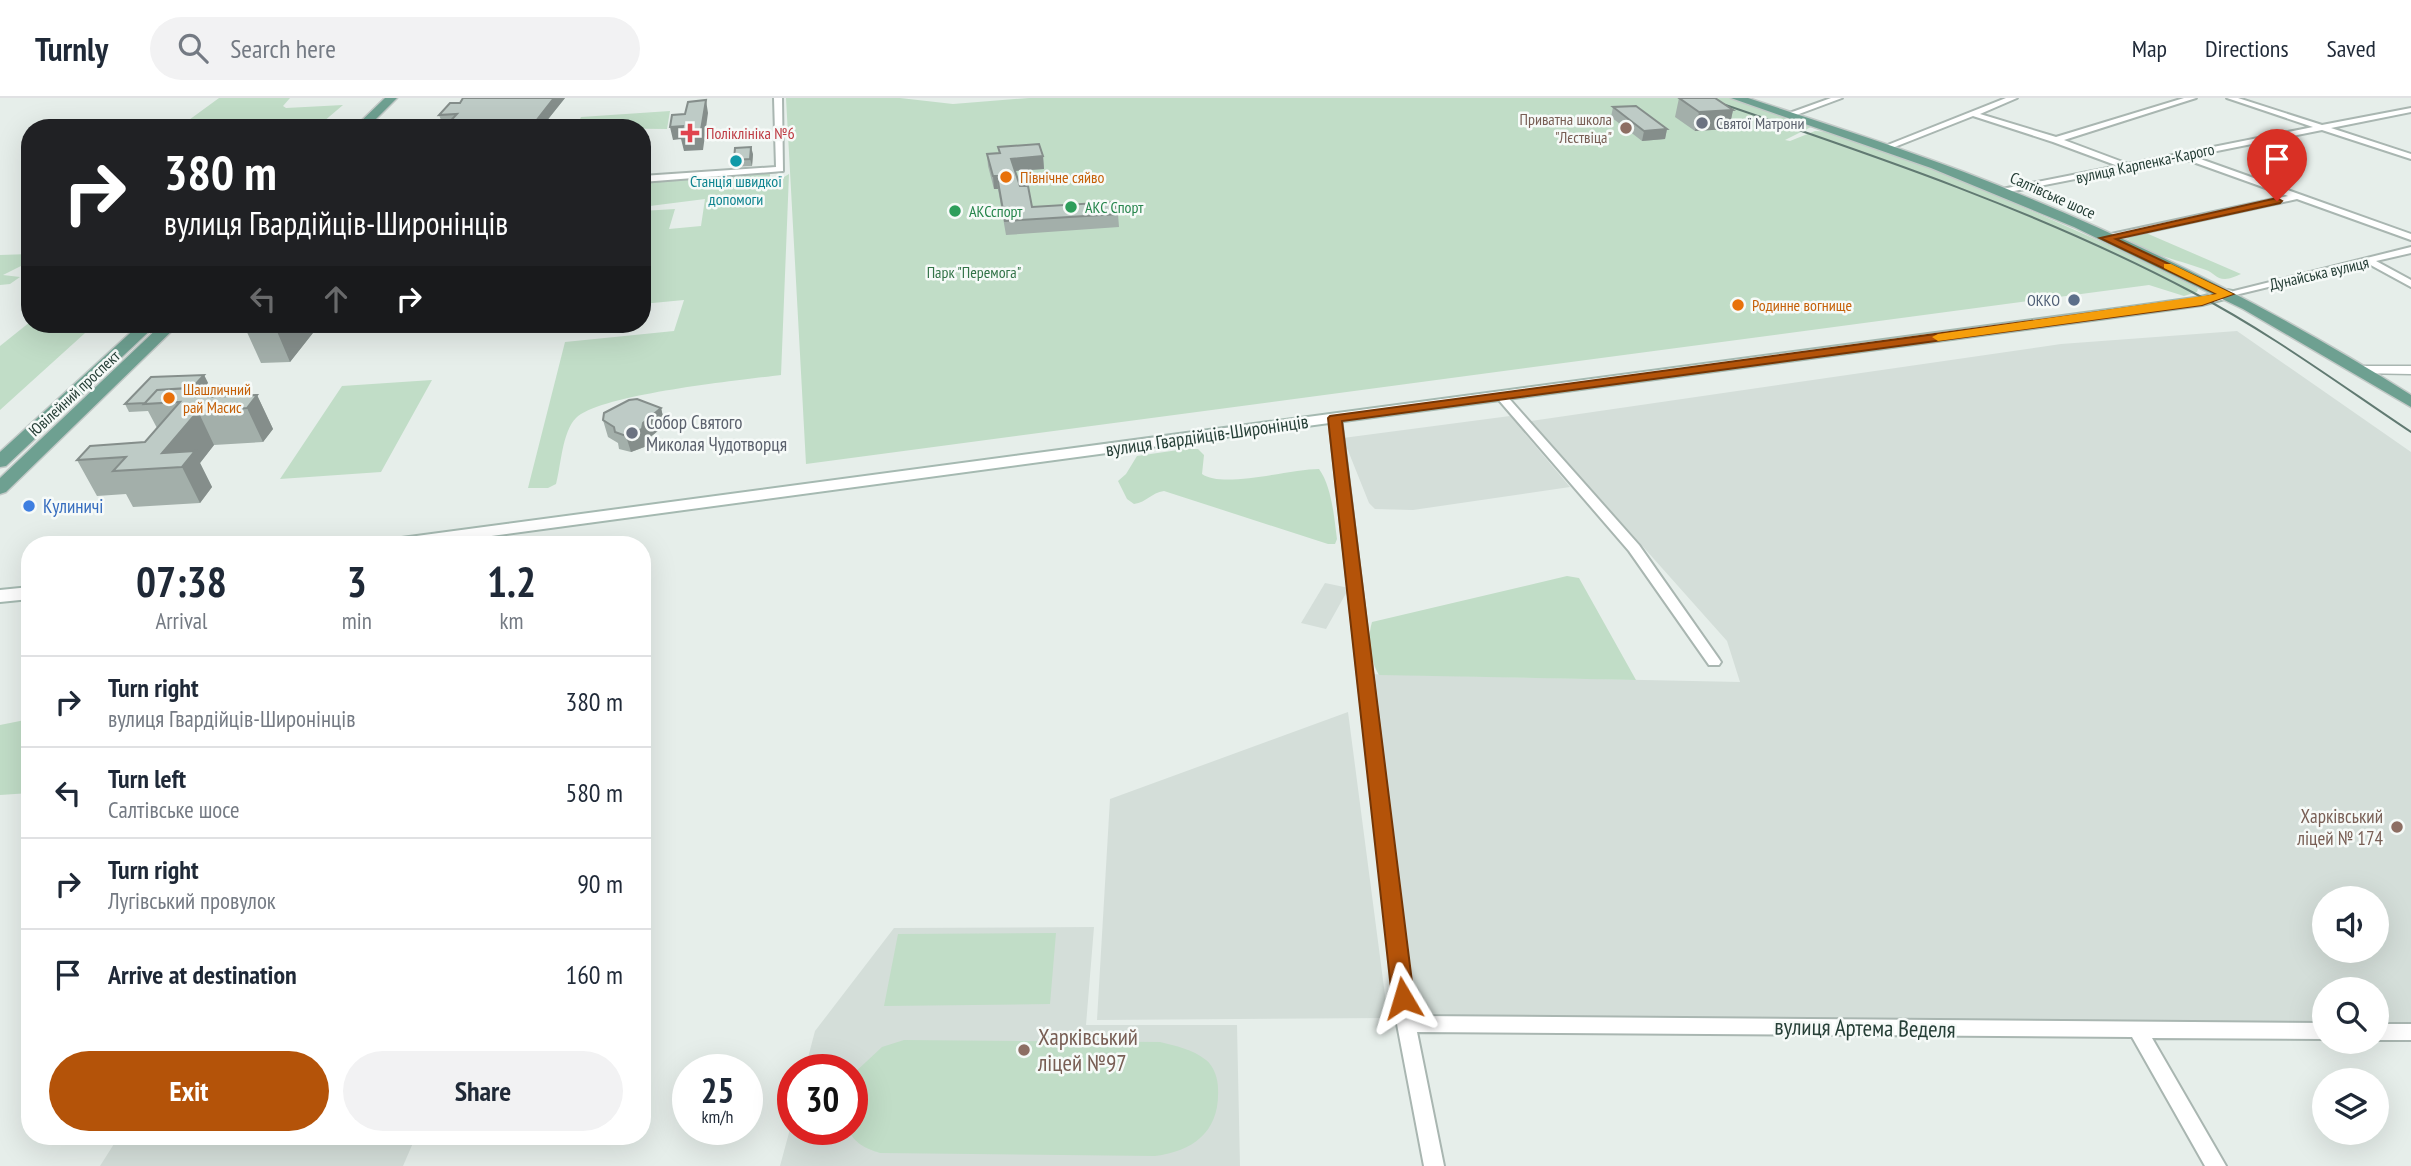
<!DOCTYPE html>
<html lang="en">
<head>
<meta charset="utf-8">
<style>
	:root { --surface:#fff; --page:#f2f2f3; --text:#1f2937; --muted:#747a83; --line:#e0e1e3; --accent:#b45309 }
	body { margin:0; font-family:"PT Sans Narrow",sans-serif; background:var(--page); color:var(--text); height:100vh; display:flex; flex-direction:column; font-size:26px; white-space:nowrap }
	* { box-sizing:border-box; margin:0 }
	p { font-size:23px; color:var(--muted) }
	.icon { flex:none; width:38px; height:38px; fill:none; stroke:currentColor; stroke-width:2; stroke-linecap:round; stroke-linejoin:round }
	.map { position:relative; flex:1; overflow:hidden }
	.sheet { position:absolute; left:21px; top:438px; width:630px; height:609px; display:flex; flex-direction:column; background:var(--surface); border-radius:28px; box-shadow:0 7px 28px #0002 }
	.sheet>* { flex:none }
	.guide { position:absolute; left:21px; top:21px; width:630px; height:214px; border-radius:28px; box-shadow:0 7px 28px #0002; background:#202124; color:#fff; overflow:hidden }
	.controls { position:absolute; left:2312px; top:788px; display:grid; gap:14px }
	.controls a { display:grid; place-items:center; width:77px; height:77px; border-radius:50%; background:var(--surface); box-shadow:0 7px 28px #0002; font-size:35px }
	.speed { position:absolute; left:672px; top:956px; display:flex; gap:14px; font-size:35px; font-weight:700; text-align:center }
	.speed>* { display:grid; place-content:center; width:91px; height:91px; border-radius:50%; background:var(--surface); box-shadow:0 7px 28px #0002; line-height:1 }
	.speed small { font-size:18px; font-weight:400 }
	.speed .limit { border:10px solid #d22; background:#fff; color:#111 }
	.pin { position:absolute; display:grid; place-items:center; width:60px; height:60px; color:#fff; margin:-72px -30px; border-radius:50% 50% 50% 0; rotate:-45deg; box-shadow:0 0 7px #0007 }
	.pin .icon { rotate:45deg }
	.me { position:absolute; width:77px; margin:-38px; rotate:353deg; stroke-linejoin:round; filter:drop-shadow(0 0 5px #0008) }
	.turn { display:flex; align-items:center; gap:24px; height:147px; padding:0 28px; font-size:32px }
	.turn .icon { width:91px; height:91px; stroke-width:2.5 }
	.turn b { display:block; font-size:49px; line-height:60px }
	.lanes { display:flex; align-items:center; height:66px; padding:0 28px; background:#0003; justify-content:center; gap:35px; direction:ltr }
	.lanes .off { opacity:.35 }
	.eta { display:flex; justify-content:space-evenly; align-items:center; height:119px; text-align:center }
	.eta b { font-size:42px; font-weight:700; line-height:49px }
	.action { display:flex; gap:14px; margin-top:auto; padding:14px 28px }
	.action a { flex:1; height:80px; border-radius:42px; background:var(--accent); color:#fff; font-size:28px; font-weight:700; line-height:80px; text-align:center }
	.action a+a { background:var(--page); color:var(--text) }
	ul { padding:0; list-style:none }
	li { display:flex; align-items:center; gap:21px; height:91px; padding:0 28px; border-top:2px solid var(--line) }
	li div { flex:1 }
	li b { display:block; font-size:26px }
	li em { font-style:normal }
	header { display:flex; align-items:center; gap:42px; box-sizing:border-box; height:98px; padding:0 35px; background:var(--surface); border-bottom:2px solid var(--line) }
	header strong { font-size:33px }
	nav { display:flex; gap:38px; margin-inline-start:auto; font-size:24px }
	.search { width:490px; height:63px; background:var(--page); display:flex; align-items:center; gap:18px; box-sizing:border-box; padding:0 24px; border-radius:38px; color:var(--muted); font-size:26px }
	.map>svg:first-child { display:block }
	.built { fill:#d4ded9; fill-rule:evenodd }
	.green { fill:#c1ddc7 }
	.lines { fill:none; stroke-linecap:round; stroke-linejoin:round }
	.minor-casing { stroke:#a9b6b1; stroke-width:4 }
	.tertiary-casing { stroke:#a9b6b1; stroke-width:3 }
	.secondary-casing { stroke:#a5b9b1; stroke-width:4 }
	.primary-casing { stroke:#c2c9c7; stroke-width:3 }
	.minor { fill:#fff; fill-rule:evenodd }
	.tertiary { fill:#fff; fill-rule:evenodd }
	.secondary { fill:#fff; fill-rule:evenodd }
	.primary { fill:#6ea091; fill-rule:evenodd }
	.tram { stroke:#617a72; stroke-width:2 }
	.wall { fill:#a3afaa }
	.shaded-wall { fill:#858e8b }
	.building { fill:#becbc6; stroke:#858e8b; stroke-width:2 }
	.route { fill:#b45309; stroke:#753606; stroke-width:2 }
	.slow { fill:#f59e0b }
	.worship-dot { fill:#6b7280; stroke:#f6faf8; stroke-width:2.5 }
	.education-dot { fill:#8d6e63; stroke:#f6faf8; stroke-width:2.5 }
	.health-dot { fill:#e0444e; stroke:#f6faf8; stroke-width:2.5 }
	.culture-dot { fill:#0f9aa8; stroke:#f6faf8; stroke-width:2.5 }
	.food-dot { fill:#e8710a; stroke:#f6faf8; stroke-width:2.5 }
	.leisure-dot { fill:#2e9e5b; stroke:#f6faf8; stroke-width:2.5 }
	.service-dot { fill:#5c6f8a; stroke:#f6faf8; stroke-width:2.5 }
	.shop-dot { fill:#3f7fe0; stroke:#f6faf8; stroke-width:2.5 }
	.labels { text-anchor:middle; stroke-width:5; stroke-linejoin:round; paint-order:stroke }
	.far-education-label { font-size:16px; fill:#785e54; stroke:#f6faf8; text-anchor:end }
	.far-worship-label { font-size:16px; fill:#5b616d; stroke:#f6faf8; text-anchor:start }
	.far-health-label { font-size:16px; fill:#be3a42; stroke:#f6faf8; text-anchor:start }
	.far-street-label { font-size:16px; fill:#263f37; stroke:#f6faf8 }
	.far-food-label { font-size:16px; fill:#c56008; stroke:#f6faf8; text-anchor:start }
	.far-culture-label { font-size:16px; fill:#0d838f; stroke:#f6faf8 }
	.far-leisure-label { font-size:16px; fill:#27864d; stroke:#f6faf8; text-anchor:start }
	.far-park-label { font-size:16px; fill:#337348; stroke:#f6faf8 }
	.far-service-label { font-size:16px; fill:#4e5e75; stroke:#f6faf8; text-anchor:end }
	.worship-label { font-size:19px; fill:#5b616d; stroke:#f6faf8; text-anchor:start }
	.street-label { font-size:19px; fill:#263f37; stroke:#f6faf8 }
	.shop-label { font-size:19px; fill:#366cbe; stroke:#f6faf8; text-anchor:start }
	.education-label { font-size:19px; fill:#785e54; stroke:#f6faf8; text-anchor:end }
	.near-street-label { font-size:23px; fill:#263f37; stroke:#f6faf8 }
	.near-education-label { font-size:23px; fill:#785e54; stroke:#f6faf8; text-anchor:start }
</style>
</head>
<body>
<header>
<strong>Turnly</strong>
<div class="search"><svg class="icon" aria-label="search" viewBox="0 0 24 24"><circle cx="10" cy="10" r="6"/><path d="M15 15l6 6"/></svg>Search here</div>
<nav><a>Map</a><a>Directions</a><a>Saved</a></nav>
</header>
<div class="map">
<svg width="2411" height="1068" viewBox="0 0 2411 1068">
	<rect width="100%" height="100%" fill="#e6eeea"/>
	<path class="built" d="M 2237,233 L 2411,354 L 2411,934 L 2377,934 L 2376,891 L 2324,891 L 2324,933 L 1406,926 L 1363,576 L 1740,584 L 1727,543 L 1531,323 L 2061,246 ZM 2324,800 L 2376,800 L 2376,852 L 2324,852 Z
		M 1510,318 L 1570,389 L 1413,412 L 1375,411 L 1369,405 L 1343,340 Z
		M 1325,485 L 1349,490 L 1326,531 L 1301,525 Z
		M 1348,614 L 1388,920 L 1097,922 L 1110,701 Z
		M 1094,829 L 1086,927 L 1237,927 L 1240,1068 L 780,1068 L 793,1020 L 793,1031 L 852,1031 L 852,971 L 805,971 L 815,933 L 894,830 Z
		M 119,1038 L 416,1038 L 403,1068 L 100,1068 Z"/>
	<path class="green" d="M 219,0 L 290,0 L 283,8 L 286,10 L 343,7 L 316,30 L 178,30 Z
		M 786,0 L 900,0 L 953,6 L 1029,0 L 1730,0 L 1811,29 L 1785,42 L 1790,43 L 1815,33 L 1830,34 L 1962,82 L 2183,180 L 2198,191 L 2197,194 L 2184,198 L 2149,187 L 806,366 Z
		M 670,13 L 667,31 L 576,30 L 581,19 Z
		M 770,75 L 770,83 L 779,82 L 789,76 L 781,277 C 742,282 601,296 576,320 C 562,334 561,368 556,386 L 548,390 L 528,390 L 565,244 L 674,233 L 684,202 L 642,206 L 642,113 L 675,111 L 669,131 L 701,128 L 705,101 L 642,109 L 642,84 Z
		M 2146,135 L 2241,176 C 2236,178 2230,181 2225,181 C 2216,181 2213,174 2206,172 C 2180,162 2146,157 2124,138 Z
		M 30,156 L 29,164 L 3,177 L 20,179 L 10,186 L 0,187 L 0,157 Z
		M 30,224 L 95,226 L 0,312 L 0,248 Z
		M 432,282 L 381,374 L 280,381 L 342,288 Z
		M 1185,351 L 1198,351 L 1204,357 L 1202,376 C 1223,391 1290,371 1319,371 C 1332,389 1334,419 1337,441 L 1335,446 L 1328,446 L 1164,393 C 1151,395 1147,404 1134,406 L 1127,401 L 1118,383 L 1126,376 L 1137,358 Z
		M 1567,478 L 1579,480 L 1636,582 L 1379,577 C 1370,562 1367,541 1372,524 Z
		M 30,621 L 30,695 L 0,697 L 0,627 Z
		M 1056,835 L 1050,906 L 884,908 L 898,836 Z
		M 904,942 L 1160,944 C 1176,948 1192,951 1206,962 C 1214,968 1218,981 1218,991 C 1220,1033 1194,1053 1155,1058 L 880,1055 C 865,1050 855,1046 848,1031 L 852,1031 L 852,977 L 882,949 Z"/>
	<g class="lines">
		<g class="minor-casing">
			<path id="minor" d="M 774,0 L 782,0 L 783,73 L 642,84 L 642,78 L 776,69 Z
				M 1831,0 L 1842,0 L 1791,19 L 1784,17 Z
				M 2006,0 L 2017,0 L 1980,16 L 2056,39 L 2184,0 L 2196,0 L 2064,42 L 2128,66 L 2313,29 L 2227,0 L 2238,0 L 2322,27 L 2411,10 L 2411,14 L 2331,30 L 2411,56 L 2411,61 L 2322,32 L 2192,58 L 2411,136 L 2411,142 L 2297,101 L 2105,143 L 2100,140 L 2102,138 L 2288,98 L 2182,60 L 1999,96 L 1998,94 L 2002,91 L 2118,68 L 2053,44 L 1973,18 L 1887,52 L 1880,50 Z
				M 2411,149 L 2411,155 L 2376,163 L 2411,182 L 2411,189 L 2367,165 L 2227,199 L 2222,196 Z
				M 1501,295 L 1505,296 L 1639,447 L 1719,561 L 1721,564 L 1719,567 L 1709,567 L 1629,453 L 1497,300 L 1495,298 Z
				M 1335,317 L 1341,320 L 1414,918 L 2324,925 L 2324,941 L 2152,940 L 2226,1068 L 2205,1068 L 2132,939 L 1417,934 L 1444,1068 L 1424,1068 L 1397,926 L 1329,320 Z
				M 2376,926 L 2411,926 L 2411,942 L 2376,942 Z"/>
		</g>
		<g class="tertiary-casing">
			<path id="tertiary" d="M 2362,268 L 2411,268 L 2411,276 L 2357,275 L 2355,272 Z"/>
		</g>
		<g class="secondary-casing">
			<path id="secondary" d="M 2227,192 L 2232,193 L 2232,199 L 2202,207 L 2137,216 L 432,446 L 385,446 L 394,441 L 2137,208 L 2201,199 Z
				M 30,489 L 30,501 L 0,504 L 0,492 Z"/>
		</g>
		<g class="primary-casing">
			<path id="primary" d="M 385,0 L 397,0 L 367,30 L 354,30 Z
				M 1731,0 L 1748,0 C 1820,24 1893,47 1964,74 C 2120,134 2270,208 2411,297 L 2411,309 L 2243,211 L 2074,129 L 1931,70 Z
				M 140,226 L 157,226 L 6,368 L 0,369 L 0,354 Z
				M 162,226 L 179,226 L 6,394 L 0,396 L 0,380 Z"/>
		</g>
		<use href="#minor" class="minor"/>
		<use href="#tertiary" class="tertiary"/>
		<use href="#secondary" class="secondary"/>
		<use href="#primary" class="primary"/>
		<path class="tram" d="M 1705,0 C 1870,56 2037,112 2192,194 C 2269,234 2339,286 2411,334"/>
	</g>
	<path class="wall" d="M 463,0 L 565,0 L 541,30 L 444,30 L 447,27 L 443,27 L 439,17 L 460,5 Z
		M 1679,0 L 1733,12 L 1729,31 L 1695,33 L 1675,19 Z
		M 1613,9 L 1667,31 L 1665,41 L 1642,43 L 1611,19 Z
		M 998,49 L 1043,58 L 1044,71 L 1015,73 L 1020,88 L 1032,109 L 1118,116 L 1119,129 L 1006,137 L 998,91 L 994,91 L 988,68 L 987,56 L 999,55 Z
		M 753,56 L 752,68 L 735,69 L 734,62 Z
		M 320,226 L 290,264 L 261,265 L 246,232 Z
		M 204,277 L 208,285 L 204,289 L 219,288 L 223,299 L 257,297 L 273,331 L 263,344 L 214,347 L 200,365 L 212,389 L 200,405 L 133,409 L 126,396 L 97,398 L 77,362 L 145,344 L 157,330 L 148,313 L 129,314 L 125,306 Z
		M 661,310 L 665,327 L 648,341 L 647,348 L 631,354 L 619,351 L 618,345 L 608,339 L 603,322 Z"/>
	<path class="shaded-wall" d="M 554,0 L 565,0 L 541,30 L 532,30 L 532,28 Z
		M 706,2 L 708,15 L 703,52 L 684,53 L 681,41 L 673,42 L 670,29 L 683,28 Z
		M 1733,12 L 1729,31 L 1695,33 L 1699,14 Z
		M 1667,31 L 1665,41 L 1642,43 L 1644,33 Z
		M 644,36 L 649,56 L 645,71 L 642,71 L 642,44 Z
		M 751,49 L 753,56 L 752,68 L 750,61 Z
		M 1043,58 L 1044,71 L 1012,73 L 1011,61 Z
		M 993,78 L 997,78 L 998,91 L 994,91 Z
		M 280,226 L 320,226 L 290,264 L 276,231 Z
		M 204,277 L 208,285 L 184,311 L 179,304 Z
		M 219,288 L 229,311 L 209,299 Z
		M 257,297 L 273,331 L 263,344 L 247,310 Z
		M 661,310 L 665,327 L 648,341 L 647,348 L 631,354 L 626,338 Z
		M 198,313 L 214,347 L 200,365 L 212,389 L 200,405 L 182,369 L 162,355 Z"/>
	<path class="building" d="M 463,0 L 554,0 L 532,28 L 482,30 L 444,30 L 457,16 L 439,17 L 450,5 L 460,5 Z
		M 1679,0 L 1715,0 L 1733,12 L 1699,14 Z
		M 706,2 L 700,38 L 681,40 L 683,28 L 670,29 L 672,17 L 685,16 L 688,4 Z
		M 1636,8 L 1667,31 L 1644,33 L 1613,9 Z
		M 1039,46 L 1043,58 L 1011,61 L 1020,88 L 1028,88 L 1032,109 L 1114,104 L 1118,116 L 1005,123 L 997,78 L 993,78 L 987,56 L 1000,55 L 998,49 Z
		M 751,49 L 750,61 L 734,62 L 735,50 Z
		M 252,226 L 280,226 L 276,231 L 246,232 Z
		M 204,277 L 192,290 L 157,292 L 145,305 L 125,306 L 151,279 Z
		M 219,288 L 209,299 L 257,297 L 247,310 L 198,313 L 162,355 L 195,353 L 182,369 L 113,373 L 126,359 L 77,362 L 90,348 L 145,344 L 180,304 L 144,306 L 157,292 Z
		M 637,301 L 661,310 L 643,325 L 642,331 L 626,338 L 615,334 L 614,329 L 603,322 L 604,315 L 629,302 Z"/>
	<path class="route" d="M 2277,100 L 2282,103 L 2280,105 L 2116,141 L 2233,196 L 2202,207 L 1342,323 L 1414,900 L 1410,906 L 1403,908 L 1396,906 L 1392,900 L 1328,320 L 1330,318 L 2201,200 L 2217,196 L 2100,140 Z"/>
	<path class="slow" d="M 2164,166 L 2171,166 L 2233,196 L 2202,207 L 1938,243 L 1932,239 L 1938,236 L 2217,196 L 2164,170 Z"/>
	<g class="worship-dot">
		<circle cx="1702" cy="25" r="7"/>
		<circle cx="632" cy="335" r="7"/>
	</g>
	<g class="education-dot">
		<circle cx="1626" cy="30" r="7"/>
		<circle cx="2397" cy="729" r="7"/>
		<circle cx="1024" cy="952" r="7"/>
	</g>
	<path class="health-dot" d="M686.5 24.5h7v7h7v7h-7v7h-7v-7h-7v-7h7z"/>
	<circle class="culture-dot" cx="736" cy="63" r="7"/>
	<g class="food-dot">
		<circle cx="1006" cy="79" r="7"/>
		<circle cx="1738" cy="207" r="7"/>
		<circle cx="169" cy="300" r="7"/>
	</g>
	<g class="leisure-dot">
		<circle cx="1071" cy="109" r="7"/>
		<circle cx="955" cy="113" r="7"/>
	</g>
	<circle class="service-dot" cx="2074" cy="202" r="7"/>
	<circle class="shop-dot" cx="29" cy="408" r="7"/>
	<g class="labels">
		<g class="far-education-label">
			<text x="1612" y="27">Приватна школа<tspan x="1612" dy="18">"Лєствіца"</tspan></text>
		</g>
		<g class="far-worship-label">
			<text x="1716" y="31">Святої Матрони</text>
		</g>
		<g class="far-health-label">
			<text x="706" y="41">Поліклініка №6</text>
		</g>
		<g class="far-street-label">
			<text transform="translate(2145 65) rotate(-12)" y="6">вулиця Карпенка-Карого</text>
			<text transform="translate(2053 97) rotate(24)" y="6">Салтівське шосе</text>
			<text transform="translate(2319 175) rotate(-13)" y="6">Дунайська вулиця</text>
			<text transform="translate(74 295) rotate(-43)" y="6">Ювілейний проспект</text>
		</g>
		<g class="far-food-label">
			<text x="1020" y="85">Північне сяйво</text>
			<text x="1752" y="213">Родинне вогнище</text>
			<text x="183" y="297">Шашличний<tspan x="183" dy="18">рай Масис</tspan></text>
		</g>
		<g class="far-culture-label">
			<text x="736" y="89">Станція швидкої<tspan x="736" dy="18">допомоги</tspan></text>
		</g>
		<g class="far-leisure-label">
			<text x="1085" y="115">АКС Спорт</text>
			<text x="969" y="119">АКСспорт</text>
		</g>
		<g class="far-park-label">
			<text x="974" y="180">Парк "Перемога"</text>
		</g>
		<g class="far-service-label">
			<text x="2060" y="208">ОККО</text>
		</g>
		<g class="worship-label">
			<text x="646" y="331">Собор Святого<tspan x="646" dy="22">Миколая Чудотворця</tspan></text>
		</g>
		<g class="street-label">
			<text transform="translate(1207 337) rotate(-8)" y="7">вулиця Гвардійців-Широнінців</text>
		</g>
		<g class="shop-label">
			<text x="43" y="415">Кулиничі</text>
		</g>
		<g class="education-label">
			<text x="2383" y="725">Харківський<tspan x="2383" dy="22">ліцей № 174</tspan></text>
		</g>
		<g class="near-street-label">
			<text transform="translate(1865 930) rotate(1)" y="8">вулиця Артема Веделя</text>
		</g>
		<g class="near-education-label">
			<text x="1038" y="947">Харківський<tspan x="1038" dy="26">ліцей №97</tspan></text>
		</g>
	</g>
</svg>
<div class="controls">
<a><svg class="icon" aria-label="sound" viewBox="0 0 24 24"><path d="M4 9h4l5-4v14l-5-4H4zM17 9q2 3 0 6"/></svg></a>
<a><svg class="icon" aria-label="search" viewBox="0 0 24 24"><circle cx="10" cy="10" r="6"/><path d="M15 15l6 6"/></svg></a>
<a><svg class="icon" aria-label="layers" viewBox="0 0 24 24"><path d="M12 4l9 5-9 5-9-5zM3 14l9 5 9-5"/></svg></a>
</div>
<div class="speed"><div>25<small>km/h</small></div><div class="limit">30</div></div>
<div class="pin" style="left:2277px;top:103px;background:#d93025"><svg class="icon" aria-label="arrive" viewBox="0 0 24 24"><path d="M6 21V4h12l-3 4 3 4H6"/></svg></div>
<svg class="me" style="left:1403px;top:900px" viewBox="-20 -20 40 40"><path d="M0-17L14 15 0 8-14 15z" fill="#b45309" stroke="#fff" stroke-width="4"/></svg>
<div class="guide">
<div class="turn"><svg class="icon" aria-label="right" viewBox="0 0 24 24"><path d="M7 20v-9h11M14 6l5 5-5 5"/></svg><div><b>380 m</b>вулиця Гвардійців-Широнінців</div></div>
<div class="lanes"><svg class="icon off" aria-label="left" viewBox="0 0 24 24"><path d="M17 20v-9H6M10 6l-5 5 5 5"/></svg><svg class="icon off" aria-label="ahead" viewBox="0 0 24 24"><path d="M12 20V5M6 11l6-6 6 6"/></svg><svg class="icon" aria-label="right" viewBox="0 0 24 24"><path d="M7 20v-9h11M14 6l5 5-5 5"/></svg></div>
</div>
<section class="sheet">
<div class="eta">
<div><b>07:38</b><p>Arrival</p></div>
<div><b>3</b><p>min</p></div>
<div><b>1.2</b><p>km</p></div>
</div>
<ul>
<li><svg class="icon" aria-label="right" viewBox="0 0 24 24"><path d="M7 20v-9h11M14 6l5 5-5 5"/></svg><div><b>Turn right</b><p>вулиця Гвардійців-Широнінців</p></div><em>380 m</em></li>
<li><svg class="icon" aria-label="left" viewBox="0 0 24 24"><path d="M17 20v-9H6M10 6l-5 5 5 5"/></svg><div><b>Turn left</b><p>Салтівське шосе</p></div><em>580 m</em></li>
<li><svg class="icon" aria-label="right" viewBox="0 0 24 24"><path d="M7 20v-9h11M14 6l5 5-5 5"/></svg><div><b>Turn right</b><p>Лугівський провулок</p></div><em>90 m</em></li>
<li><svg class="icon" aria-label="arrive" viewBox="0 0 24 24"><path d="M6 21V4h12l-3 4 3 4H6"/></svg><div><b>Arrive at destination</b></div><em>160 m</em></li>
</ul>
<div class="action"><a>Exit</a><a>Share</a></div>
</section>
</div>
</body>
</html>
